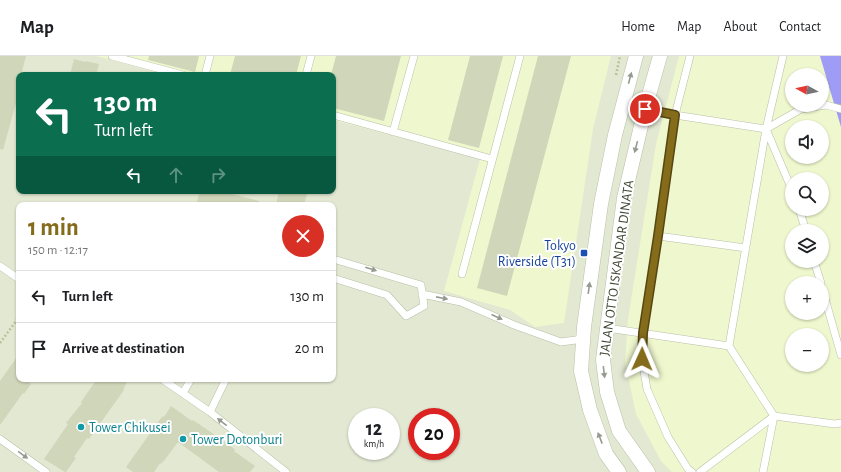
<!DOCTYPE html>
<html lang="en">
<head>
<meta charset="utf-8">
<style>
	:root { --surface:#fff; --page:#f2f2f2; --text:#202124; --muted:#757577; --line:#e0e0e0; --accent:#846c1b }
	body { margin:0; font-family:"Alegreya Sans",sans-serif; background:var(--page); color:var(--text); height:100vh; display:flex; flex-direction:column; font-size:15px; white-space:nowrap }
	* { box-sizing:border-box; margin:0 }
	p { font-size:13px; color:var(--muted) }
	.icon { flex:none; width:22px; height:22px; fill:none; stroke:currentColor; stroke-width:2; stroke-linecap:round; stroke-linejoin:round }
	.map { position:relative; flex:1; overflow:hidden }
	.side { position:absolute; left:16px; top:146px; width:320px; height:180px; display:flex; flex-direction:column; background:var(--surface); border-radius:8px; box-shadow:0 1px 3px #0004 }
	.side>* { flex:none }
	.top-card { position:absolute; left:16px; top:16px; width:320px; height:122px; border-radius:8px; box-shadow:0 1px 3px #0004; background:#0b6e4f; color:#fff; overflow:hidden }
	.needle { width:26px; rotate:278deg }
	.controls { position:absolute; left:785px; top:12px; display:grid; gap:8px }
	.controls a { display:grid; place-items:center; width:44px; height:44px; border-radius:50%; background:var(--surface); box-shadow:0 1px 3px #0004; font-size:20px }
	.speed { position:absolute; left:348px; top:352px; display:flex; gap:8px; font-size:20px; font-weight:700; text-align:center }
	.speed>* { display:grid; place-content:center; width:52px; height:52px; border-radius:50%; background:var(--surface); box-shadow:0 1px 3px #0004; line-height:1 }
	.speed small { font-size:10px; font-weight:400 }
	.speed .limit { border:6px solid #d22; background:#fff; color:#111 }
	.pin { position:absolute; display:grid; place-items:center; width:34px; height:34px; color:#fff; margin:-17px; border:2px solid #fff; border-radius:50%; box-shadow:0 1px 4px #0007 }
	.me { position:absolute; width:44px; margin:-22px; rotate:1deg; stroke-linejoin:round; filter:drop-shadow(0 0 3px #0008) }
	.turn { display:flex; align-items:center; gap:14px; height:84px; padding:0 12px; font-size:18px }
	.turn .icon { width:52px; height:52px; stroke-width:2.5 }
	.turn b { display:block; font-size:28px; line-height:34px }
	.lanes { display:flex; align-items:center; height:38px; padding:0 12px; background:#0003; justify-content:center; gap:20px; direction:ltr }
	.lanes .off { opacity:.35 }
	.round { display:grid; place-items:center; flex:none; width:42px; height:42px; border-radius:21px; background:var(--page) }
	.headline { display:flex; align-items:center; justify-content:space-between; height:68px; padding:0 12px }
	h1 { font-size:24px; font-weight:700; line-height:30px; color:var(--accent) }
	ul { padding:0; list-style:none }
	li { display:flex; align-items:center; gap:12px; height:52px; padding:0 12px; border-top:1px solid var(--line) }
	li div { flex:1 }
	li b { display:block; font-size:15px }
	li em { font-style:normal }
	header { display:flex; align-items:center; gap:24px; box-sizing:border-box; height:56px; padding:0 20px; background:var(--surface); border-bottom:1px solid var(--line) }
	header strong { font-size:19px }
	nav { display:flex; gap:22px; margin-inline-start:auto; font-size:14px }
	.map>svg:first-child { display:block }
	.residential { fill:#e2e8d2; fill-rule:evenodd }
	.commercial { fill:#eff7ce; fill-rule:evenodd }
	.water { fill:#9f9cf5 }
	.building { fill:#d0d6b9 }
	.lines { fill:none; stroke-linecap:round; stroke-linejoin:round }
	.service-casing { stroke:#b8c0a7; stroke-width:8 }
	.minor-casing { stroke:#b8c0a7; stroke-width:15 }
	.path { stroke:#b7c397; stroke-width:2.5; stroke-dasharray:2 2; stroke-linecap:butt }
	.service { stroke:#fff; stroke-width:7 }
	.minor { stroke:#fff; stroke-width:14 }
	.oneway { fill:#979a8f }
	.route-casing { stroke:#564612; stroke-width:10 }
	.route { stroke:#846c1b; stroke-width:7 }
	.transit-dot { fill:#1a4fb4; stroke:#fff; stroke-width:1.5 }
	.culture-dot { fill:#0f9aa8; stroke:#fff; stroke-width:1.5 }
	.labels { text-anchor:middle; stroke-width:4; stroke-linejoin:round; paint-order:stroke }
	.transit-label { font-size:14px; fill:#164399; stroke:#fff; text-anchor:end }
	.street-label { font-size:14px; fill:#424734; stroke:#fff }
	.culture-label { font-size:14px; fill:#0d838f; stroke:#fff; text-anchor:start }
</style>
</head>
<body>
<header>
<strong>Map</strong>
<nav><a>Home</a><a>Map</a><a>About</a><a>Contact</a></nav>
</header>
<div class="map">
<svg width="841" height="416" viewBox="0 0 841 416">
	<rect width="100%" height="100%" fill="#eff4e5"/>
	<path class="residential" d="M 0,0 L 841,0 L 841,416 L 0,416 ZM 19,19 L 333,19 L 333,135 L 19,135 ZM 792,19 L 822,19 L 822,49 L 792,49 ZM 792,71 L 822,71 L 822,101 L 792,101 ZM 792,123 L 822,123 L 822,153 L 792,153 ZM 19,149 L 333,149 L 333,323 L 19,323 ZM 792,175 L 822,175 L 822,205 L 792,205 ZM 792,227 L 822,227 L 822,257 L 792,257 ZM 792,279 L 822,279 L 822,309 L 792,309 ZM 357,361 L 391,361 L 391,395 L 357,395 ZM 417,361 L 451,361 L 451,395 L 417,395 Z"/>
	<path class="commercial" d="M 96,0 L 611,0 L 593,73 L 564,267 L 535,271 L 510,254 L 444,235 L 480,103 L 333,64 L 333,19 L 167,19 Z
		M 679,0 L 841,0 L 841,416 L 672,416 L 661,405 L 636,358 L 625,306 L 628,263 L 656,88 ZM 792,19 L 822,19 L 822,49 L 792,49 ZM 792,71 L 822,71 L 822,101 L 792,101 ZM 792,123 L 822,123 L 822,153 L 792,153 ZM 792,175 L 822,175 L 822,205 L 792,205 ZM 792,227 L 822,227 L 822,257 L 792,257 ZM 792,279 L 822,279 L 822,309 L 792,309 Z"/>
	<path class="water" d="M 820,0 L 841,0 L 841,71 Z"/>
	<path class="building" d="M 0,0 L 26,0 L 21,19 L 19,19 L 19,36 L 3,94 L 0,93 Z
		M 149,0 L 199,0 L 195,16 L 148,4 Z
		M 235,0 L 301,0 L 296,19 L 230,19 Z
		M 336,0 L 401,0 L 384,65 L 333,52 L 333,19 L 331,19 Z
		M 470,0 L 503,0 L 479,92 L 448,84 Z
		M 538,0 L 571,0 L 507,240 L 477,232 Z
		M 74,3 L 85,6 L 85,5 L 99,8 L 96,19 L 70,19 Z
		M 200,135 L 227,135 L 226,137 L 232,138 L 259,145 L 259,149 L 196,149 Z
		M 279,135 L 308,135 L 304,149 L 276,149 Z
		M 19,298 L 19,323 L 25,323 L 31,328 L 24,338 L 23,337 L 0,369 L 0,325 Z
		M 97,323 L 129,323 L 124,331 L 125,331 L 123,334 L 124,334 L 89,383 L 87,382 L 74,401 L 76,402 L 66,416 L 65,416 L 44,403 L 68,368 L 66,367 L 82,347 L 81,346 Z
		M 171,350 L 192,365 L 193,364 L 212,377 L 233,392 L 235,394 L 234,395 L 255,410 L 250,416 L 219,416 L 178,386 L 163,406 L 163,405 L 161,408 L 160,407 L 154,416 L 133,416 L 126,411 L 161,362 L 163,360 L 164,361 Z"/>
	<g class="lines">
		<g class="service-casing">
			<path id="service" d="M 112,0 L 183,19
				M 690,0 L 675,59 L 658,180 L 643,277 L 642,303 L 647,333 L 668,381 L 688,413 L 692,416
				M 205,19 L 210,0
				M 306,19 L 311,0
				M 645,53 L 675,59 L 766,73 L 801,53 L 826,49 L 841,53
				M 333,59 L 492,103
				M 766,73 L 792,134
				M 393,76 L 414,0
				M 799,153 L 806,175
				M 658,180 L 746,192
				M 333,203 L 421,229 L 424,250 L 406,260 L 387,239 L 333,222
				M 814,205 L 821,227
				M 0,210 L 19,223
				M 462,218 L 520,0
				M 822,232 L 841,299
				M 422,238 L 461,246 L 514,269 L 561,286 L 583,283
				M 607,272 L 729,290
				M 162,323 L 210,356 L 286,416
				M 183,337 L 191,323
				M 210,356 L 226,323
				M 0,383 L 46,416
				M 700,416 L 774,360 L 835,368 L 841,367
				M 763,416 L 774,360 L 729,290 L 766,73 L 783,0"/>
		</g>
		<g class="minor-casing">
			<path id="minor" d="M 619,416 L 606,398 L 590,354 L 581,315 L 584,271 L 601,148 L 615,79 L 636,0
				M 648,416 L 619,375 L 607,336 L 603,304 L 624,142 L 645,53 L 660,0"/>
		</g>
		<path class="path" d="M 616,19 L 620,0
			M 0,287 L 19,261"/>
		<use href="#service" class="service"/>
		<use href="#minor" class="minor"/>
	</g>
	<defs><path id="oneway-solid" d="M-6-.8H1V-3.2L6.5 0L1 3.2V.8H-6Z"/></defs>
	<g class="oneway">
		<use href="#oneway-solid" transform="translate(630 22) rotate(-75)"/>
		<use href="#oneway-solid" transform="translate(636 91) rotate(104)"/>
		<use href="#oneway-solid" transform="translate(371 213) rotate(17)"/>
		<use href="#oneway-solid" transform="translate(589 232) rotate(-82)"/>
		<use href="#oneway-solid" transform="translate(442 242) rotate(11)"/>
		<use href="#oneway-solid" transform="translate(497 261) rotate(24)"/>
		<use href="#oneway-solid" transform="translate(604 316) rotate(83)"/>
		<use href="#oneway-solid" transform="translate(222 366) rotate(-142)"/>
		<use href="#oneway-solid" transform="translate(600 382) rotate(-111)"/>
		<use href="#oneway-solid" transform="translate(23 399) rotate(36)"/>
	</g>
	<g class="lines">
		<g class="route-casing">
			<path id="route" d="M 642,303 L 643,277 L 658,180 L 675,59 L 645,53"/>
		</g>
		<use href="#route" class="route"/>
	</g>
	<rect class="transit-dot" x="580" y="193" width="8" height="8" rx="2"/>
	<g class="culture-dot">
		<circle cx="81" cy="371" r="4"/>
		<circle cx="183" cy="383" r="4"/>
	</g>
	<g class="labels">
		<g class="transit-label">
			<text x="576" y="194">Tokyo<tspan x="576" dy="16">Riverside (T31)</tspan></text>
		</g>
		<g class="street-label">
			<text transform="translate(616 212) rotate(-82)" y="5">JALAN OTTO ISKANDAR DINATA</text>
		</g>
		<g class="culture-label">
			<text x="89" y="376">Tower Chikusei</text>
			<text x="191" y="388">Tower Dotonburi</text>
		</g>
	</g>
</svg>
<div class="controls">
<a><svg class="needle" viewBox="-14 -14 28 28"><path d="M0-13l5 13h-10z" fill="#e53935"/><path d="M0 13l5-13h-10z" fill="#757577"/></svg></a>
<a><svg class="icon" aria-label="sound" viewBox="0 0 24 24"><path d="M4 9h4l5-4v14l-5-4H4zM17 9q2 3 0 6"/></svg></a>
<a><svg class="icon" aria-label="search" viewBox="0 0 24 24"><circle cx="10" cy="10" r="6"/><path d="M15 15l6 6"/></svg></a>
<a><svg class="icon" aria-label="layers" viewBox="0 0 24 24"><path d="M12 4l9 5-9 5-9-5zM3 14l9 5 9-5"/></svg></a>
<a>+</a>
<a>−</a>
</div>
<div class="speed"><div>12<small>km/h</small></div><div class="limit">20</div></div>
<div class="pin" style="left:645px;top:53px;background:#d93025"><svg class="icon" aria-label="arrive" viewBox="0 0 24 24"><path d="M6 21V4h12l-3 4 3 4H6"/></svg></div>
<svg class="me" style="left:642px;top:303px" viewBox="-20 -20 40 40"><path d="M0-17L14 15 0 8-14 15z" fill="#846c1b" stroke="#fff" stroke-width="4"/></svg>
<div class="top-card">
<div class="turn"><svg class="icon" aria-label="left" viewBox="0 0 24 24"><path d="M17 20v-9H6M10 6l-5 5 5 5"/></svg><div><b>130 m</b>Turn left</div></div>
<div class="lanes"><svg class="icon" aria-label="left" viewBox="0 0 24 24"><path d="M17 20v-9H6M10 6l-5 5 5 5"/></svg><svg class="icon off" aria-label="ahead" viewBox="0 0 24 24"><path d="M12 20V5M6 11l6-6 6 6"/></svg><svg class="icon off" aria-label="right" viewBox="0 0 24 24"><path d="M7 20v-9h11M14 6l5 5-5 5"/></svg></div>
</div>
<section class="side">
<div class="headline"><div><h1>1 min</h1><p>150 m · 12:17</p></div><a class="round" style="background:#d93025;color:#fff"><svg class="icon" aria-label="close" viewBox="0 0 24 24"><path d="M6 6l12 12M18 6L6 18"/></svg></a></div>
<ul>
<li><svg class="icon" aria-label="left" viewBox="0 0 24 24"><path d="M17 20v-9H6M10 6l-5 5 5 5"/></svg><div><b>Turn left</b></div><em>130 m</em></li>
<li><svg class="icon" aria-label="arrive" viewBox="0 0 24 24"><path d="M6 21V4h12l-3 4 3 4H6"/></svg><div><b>Arrive at destination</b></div><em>20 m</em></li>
</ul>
</section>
</div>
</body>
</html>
